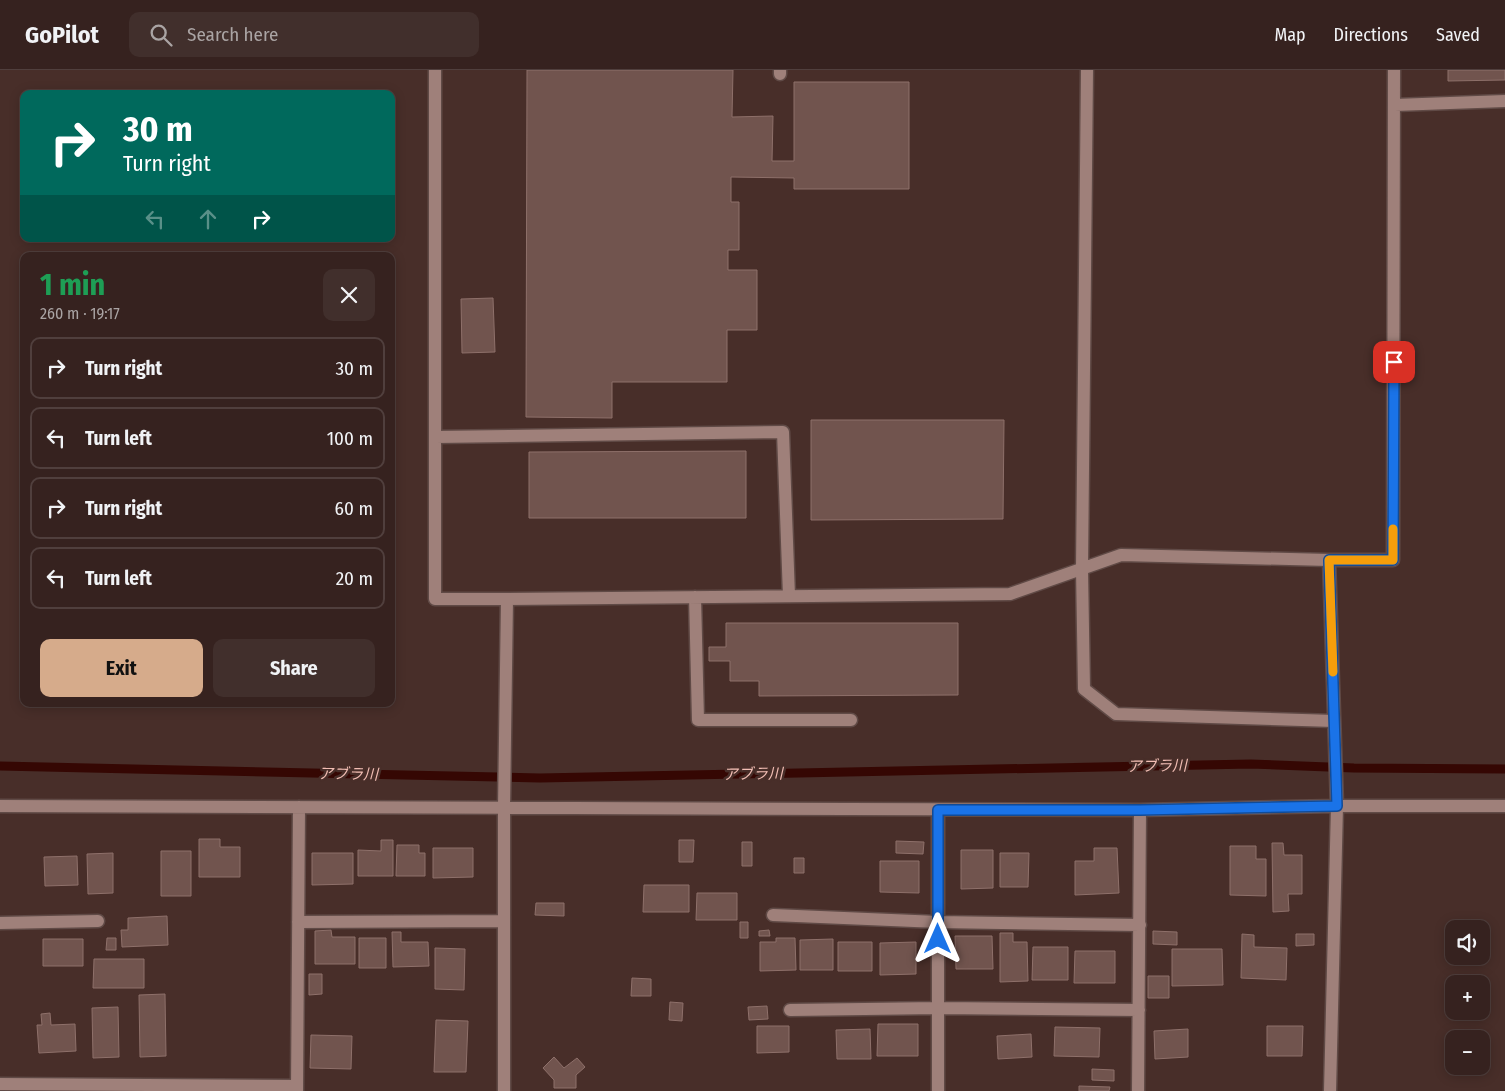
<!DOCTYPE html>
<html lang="en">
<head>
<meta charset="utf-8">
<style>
	:root { --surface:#36221f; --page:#412f2c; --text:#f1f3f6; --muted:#aaa4a4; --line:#503f3d; --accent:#d6ab8b }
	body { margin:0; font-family:"Fira Sans Condensed","Noto Sans JP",sans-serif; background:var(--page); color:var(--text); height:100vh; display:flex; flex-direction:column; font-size:19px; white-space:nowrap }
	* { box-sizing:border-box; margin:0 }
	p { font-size:16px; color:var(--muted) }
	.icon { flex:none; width:28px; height:28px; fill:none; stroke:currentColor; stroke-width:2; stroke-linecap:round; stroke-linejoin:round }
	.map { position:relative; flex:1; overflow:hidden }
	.details { position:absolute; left:20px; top:182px; width:375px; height:455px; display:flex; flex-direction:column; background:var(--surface); border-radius:10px; box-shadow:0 2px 12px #0003,0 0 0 1px var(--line) }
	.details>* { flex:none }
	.hud { position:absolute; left:20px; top:20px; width:375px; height:152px; border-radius:10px; box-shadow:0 2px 12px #0003,0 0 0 1px var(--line); background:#00695c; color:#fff; overflow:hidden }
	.controls { position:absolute; left:1445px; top:850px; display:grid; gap:10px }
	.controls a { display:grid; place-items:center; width:45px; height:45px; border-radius:10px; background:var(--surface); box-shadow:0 2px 12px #0003,0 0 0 1px var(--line); font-size:25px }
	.pin { position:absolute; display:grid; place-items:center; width:42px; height:42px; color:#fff; margin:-21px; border-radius:10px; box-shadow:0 2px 8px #0006 }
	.me { position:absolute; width:55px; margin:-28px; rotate:0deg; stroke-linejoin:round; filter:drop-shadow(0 0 4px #0008) }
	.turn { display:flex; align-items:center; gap:18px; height:105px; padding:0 20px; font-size:22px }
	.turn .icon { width:65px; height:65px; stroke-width:2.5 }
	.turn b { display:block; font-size:35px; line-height:42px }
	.lanes { display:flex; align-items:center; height:48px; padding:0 20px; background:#0003; justify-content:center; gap:25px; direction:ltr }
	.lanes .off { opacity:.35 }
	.round { display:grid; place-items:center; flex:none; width:52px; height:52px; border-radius:10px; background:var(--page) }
	.summary { display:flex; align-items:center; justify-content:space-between; height:85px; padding:0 20px }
	h1 { font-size:30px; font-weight:700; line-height:38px; color:#1e9e55 }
	.primary-button { display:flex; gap:10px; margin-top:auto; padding:10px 20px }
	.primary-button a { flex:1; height:58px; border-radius:10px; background:var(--accent); color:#111; font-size:20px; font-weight:700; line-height:58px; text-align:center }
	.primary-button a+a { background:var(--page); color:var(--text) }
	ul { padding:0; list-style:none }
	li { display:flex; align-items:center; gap:15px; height:62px; margin:0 10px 8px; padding:0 10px; border:2px solid var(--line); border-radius:10px }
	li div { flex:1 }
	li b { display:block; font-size:19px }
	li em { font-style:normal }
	header { display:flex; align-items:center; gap:30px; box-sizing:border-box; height:70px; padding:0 25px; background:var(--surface); border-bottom:1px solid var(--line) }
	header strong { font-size:24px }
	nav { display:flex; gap:28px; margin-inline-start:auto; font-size:18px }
	.search { width:350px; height:45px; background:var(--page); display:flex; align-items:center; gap:12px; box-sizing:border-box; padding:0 18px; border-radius:10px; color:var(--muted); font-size:19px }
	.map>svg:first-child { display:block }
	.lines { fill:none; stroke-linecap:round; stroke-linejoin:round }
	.stream { stroke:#350703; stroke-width:9 }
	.building { fill:#71544e; stroke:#8e706a }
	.minor-casing { stroke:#604a46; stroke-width:15 }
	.minor { stroke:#9f807a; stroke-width:12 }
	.route-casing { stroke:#114b97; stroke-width:12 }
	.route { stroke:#1a73e8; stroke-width:9 }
	.slow { stroke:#f59e0b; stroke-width:9 }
	.labels { text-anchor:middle; stroke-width:5; stroke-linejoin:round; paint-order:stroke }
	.water-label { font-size:15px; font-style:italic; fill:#f2beb4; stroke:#482e29 }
</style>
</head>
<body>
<header>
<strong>GoPilot</strong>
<div class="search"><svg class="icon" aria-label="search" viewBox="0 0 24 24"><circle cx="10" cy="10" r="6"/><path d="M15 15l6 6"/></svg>Search here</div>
<nav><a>Map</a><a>Directions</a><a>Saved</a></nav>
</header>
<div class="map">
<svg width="1505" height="1021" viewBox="0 0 1505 1021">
	<rect width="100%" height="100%" fill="#482e29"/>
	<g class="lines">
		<path class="stream" d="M 0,696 L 540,708 L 1251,694 L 1354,698 L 1505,699"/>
	</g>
	<path class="building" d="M 527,0 L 733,0 L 732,47 L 773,46 L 772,91 L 794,91 L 794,12 L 909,12 L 909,119 L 794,119 L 794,108 L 731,107 L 731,132 L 739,132 L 739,180 L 728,180 L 728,200 L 757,200 L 757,260 L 727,260 L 727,312 L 612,312 L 612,348 L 526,347 Z
		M 1448,0 L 1505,0 L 1505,10 L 1448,11 Z
		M 493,228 L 495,282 L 462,283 L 461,229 Z
		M 811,350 L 1004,350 L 1003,449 L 811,450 Z
		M 746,381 L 746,448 L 529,448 L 529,382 Z
		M 726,553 L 958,553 L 958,625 L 759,626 L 759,611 L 730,611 L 730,591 L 709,591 L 709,577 L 726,577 Z
		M 199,769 L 220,769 L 220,777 L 240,777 L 240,807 L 199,807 Z
		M 381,770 L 393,770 L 393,806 L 358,806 L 358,780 L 381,781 Z
		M 679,770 L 694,770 L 693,792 L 679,792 Z
		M 896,771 L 924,772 L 923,784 L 896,783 Z
		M 742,772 L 752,772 L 752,796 L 742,796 Z
		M 1272,773 L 1283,773 L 1284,785 L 1302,785 L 1302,824 L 1288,824 L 1289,841 L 1273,842 Z
		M 397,775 L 419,775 L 419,783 L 425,783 L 425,806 L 396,806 Z
		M 1230,776 L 1256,776 L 1256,789 L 1266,789 L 1266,826 L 1230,825 Z
		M 433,778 L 473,778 L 473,807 L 433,808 Z
		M 1094,778 L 1117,778 L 1119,823 L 1075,825 L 1075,791 L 1094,791 Z
		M 961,780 L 993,780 L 993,818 L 961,819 Z
		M 161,781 L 191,781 L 191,826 L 161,826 Z
		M 113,783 L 113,823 L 88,824 L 87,784 Z
		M 312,783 L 353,783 L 353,814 L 312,815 Z
		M 1000,783 L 1029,783 L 1028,817 L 1000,817 Z
		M 77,786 L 78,815 L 45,816 L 44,787 Z
		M 794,788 L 804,788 L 804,803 L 794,803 Z
		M 880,791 L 919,791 L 919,823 L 880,822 Z
		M 644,815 L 689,815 L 689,842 L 643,842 Z
		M 697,823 L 737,823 L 737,850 L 696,850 Z
		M 536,833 L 564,833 L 564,846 L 535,845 Z
		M 167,846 L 168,875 L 122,877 L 121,860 L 128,860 L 128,848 Z
		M 740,852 L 748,852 L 748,868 L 740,868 Z
		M 331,860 L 332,867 L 355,867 L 355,894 L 315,894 L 315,861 Z
		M 769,860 L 770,866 L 759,866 L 759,861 Z
		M 1153,861 L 1177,862 L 1177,875 L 1153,874 Z
		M 392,862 L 401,862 L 401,872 L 428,872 L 429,896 L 393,897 Z
		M 1000,863 L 1013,863 L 1013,872 L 1027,872 L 1028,911 L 1000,912 Z
		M 1242,864 L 1254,865 L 1254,877 L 1287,878 L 1286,910 L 1241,908 Z
		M 1296,864 L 1314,864 L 1314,875 L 1296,876 Z
		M 955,866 L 992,866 L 993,899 L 956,899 Z
		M 107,868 L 116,868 L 116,880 L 106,880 Z
		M 359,868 L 386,868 L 386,898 L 359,898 Z
		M 776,868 L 795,868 L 796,900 L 760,901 L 760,872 L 776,872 Z
		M 43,869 L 83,869 L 83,896 L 43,896 Z
		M 833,869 L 833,900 L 800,900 L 800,870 Z
		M 838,872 L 872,872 L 872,901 L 838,901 Z
		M 916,872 L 916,904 L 880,905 L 880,873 Z
		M 1033,877 L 1068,877 L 1068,910 L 1032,910 Z
		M 435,878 L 465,879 L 464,920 L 435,919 Z
		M 1172,879 L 1222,879 L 1223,915 L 1172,916 Z
		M 1075,881 L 1115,881 L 1115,913 L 1074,913 Z
		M 94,889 L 144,889 L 144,918 L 93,918 Z
		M 309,904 L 322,904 L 322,924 L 309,925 Z
		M 1148,906 L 1169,906 L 1169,928 L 1148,928 Z
		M 632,908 L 651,909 L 651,926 L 631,926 Z
		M 165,924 L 166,986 L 140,987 L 139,925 Z
		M 670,932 L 683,933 L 682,951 L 669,950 Z
		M 767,936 L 768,949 L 749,950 L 748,937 Z
		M 118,937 L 119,987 L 93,988 L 92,938 Z
		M 50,943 L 51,955 L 75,954 L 76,981 L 39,983 L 37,955 L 42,955 L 41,944 Z
		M 436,950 L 468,951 L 466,1002 L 434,1002 Z
		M 878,954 L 918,954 L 918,986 L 877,986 Z
		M 757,956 L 789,956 L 789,982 L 757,983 Z
		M 1267,956 L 1303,956 L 1302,986 L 1267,986 Z
		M 1055,957 L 1100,958 L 1099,987 L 1054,986 Z
		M 870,959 L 871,989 L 837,989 L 836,960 Z
		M 1188,959 L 1188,987 L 1155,989 L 1154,961 Z
		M 1031,964 L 1032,987 L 998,989 L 997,966 Z
		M 311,965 L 352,966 L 351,999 L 310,998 Z
		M 554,987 L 564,998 L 577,988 L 585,997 L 576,1005 L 576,1018 L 554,1018 L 554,1010 L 543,998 Z
		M 1092,999 L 1114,1000 L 1114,1011 L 1092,1010 Z
		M 1079,1016 L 1110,1017 L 1109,1021 L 1079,1021 Z"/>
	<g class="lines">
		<g class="minor-casing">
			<path id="minor" d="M 435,0 L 435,529 L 507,529 L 504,738 L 504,1021
				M 1087,0 L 1082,499 L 1084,619 L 1116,644 L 1334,651
				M 780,4 L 780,0
				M 1395,35 L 1505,31
				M 435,367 L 783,362 L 789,526
				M 695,527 L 698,650 L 851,650
				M 507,529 L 1010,524 L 1121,485 L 1329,490
				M 0,736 L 1140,740 L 1337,736 L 1505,736
				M 938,740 L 938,1021
				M 773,845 L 938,852 L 1140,855
				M 298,852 L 504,851
				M 0,853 L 98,851
				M 790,940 L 938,938 L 1139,940
				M 0,1014 L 297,1016
				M 297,1021 L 299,737
				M 1138,1021 L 1140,740
				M 1330,1021 L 1337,736 L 1329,490 L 1393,490 L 1394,0"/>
		</g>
		<use href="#minor" class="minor"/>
	</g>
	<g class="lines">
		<g class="route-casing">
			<path id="route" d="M 938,869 L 938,740 L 1140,740 L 1337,736 L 1329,490 L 1393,490 L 1394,292"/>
		</g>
		<use href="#route" class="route"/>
		<path class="slow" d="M 1333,602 L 1329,490 L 1393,490 L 1393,459"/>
	</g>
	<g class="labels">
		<g class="water-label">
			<text transform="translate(1157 696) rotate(-1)" y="5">アブラ川</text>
			<text transform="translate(348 704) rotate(1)" y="5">アブラ川</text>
			<text transform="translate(753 704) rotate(-1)" y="5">アブラ川</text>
		</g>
	</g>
</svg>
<div class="controls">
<a><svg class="icon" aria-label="sound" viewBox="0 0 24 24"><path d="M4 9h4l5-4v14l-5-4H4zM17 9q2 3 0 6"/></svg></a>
<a>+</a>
<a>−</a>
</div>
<div class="pin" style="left:1394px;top:292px;background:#d93025"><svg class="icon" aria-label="arrive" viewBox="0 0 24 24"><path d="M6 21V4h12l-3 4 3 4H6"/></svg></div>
<svg class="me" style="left:938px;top:869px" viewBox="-20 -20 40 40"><path d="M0-17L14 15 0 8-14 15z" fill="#1a73e8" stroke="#fff" stroke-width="4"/></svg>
<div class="hud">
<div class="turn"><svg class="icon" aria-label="right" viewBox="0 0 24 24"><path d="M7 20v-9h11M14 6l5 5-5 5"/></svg><div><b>30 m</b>Turn right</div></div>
<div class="lanes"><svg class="icon off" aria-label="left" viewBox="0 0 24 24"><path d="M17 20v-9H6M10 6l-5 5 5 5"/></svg><svg class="icon off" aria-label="ahead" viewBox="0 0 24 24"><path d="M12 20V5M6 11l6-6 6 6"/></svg><svg class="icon" aria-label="right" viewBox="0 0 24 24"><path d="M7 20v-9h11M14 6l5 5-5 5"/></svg></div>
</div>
<section class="details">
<div class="summary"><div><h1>1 min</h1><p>260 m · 19:17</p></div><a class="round"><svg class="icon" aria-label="close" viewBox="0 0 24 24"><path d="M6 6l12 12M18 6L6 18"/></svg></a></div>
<ul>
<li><svg class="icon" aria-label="right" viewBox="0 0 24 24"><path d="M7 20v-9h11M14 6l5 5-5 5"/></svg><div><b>Turn right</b></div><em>30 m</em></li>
<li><svg class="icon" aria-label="left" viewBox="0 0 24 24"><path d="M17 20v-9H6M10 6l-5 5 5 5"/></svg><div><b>Turn left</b></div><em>100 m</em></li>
<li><svg class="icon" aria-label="right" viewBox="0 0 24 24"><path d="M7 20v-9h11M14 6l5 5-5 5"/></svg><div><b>Turn right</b></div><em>60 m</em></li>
<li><svg class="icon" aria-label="left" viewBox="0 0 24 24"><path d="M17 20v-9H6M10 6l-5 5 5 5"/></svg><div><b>Turn left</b></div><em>20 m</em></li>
</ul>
<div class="primary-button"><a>Exit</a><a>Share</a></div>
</section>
</div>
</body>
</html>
